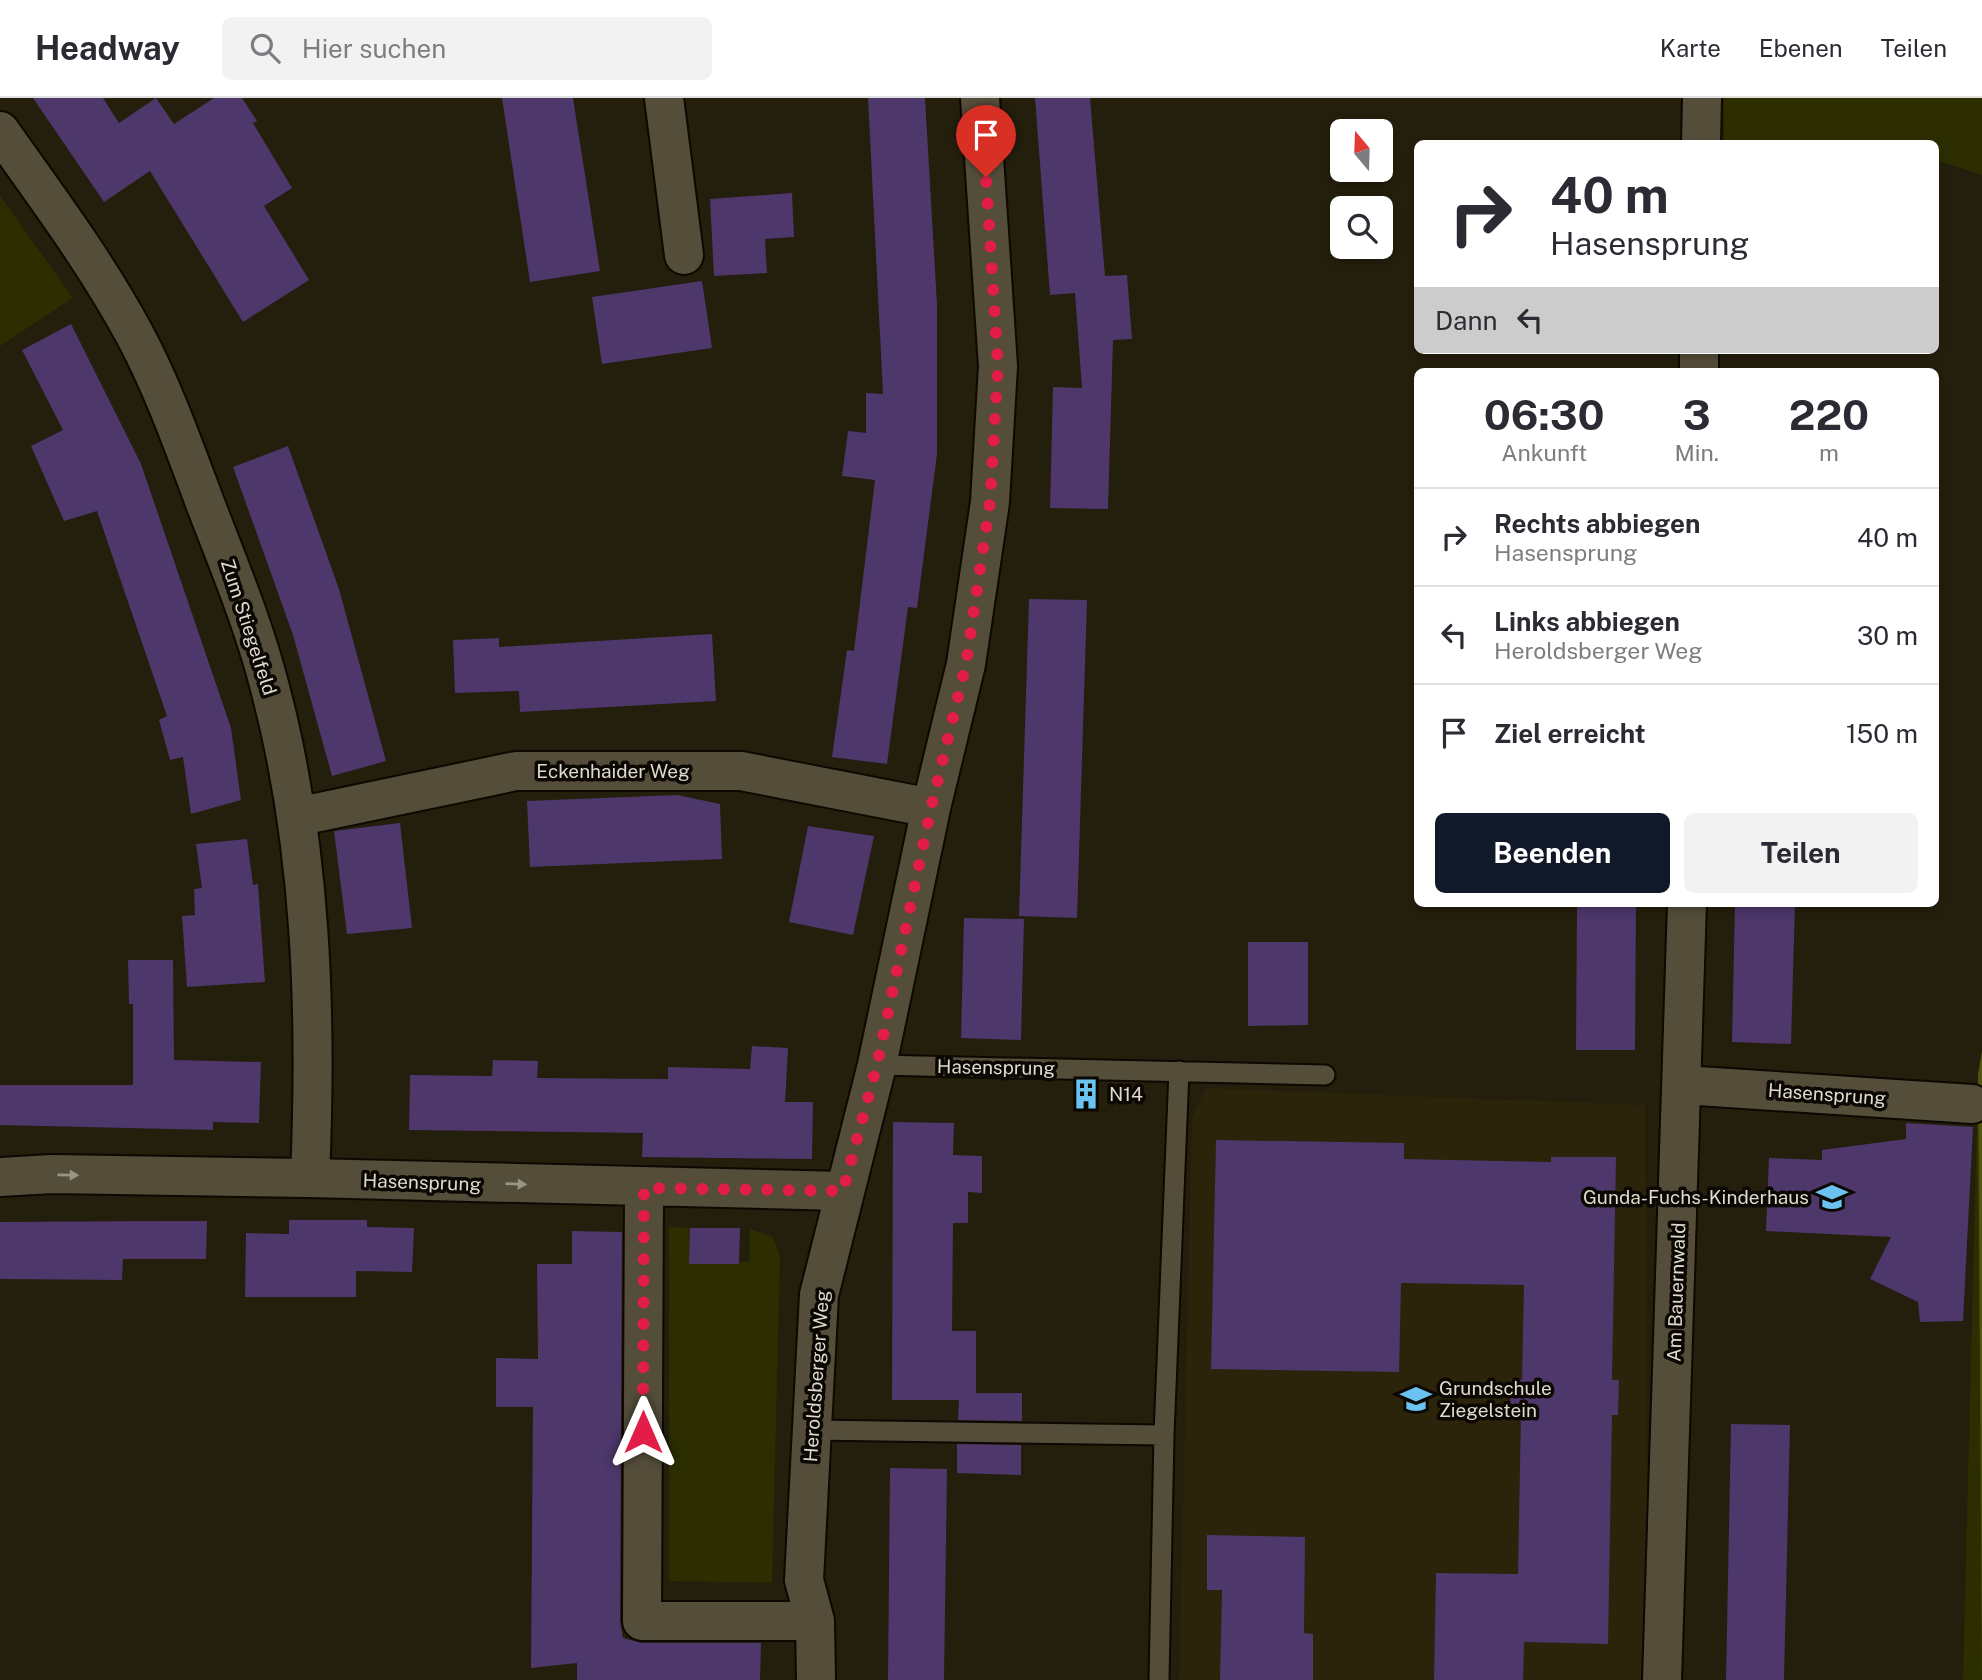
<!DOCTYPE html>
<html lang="de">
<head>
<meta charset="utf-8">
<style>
	:root { --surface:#fff; --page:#f2f2f3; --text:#2b2b33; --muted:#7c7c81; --line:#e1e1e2; --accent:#111827 }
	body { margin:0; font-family:"Public Sans",sans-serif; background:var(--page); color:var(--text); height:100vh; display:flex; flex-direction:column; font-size:26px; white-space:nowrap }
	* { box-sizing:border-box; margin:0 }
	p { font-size:23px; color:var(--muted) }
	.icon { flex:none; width:38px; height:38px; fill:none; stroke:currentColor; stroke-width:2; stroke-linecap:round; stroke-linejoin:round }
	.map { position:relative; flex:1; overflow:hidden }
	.side { position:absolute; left:1414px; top:270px; width:525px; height:539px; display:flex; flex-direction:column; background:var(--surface); border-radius:10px; box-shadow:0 4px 10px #0003 }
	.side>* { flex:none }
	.hud { position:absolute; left:1414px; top:42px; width:525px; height:214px; border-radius:10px; box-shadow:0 4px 10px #0003; background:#fff; color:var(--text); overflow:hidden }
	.needle { width:46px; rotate:341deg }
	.tools { position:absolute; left:1330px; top:21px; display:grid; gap:14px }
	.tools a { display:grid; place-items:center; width:63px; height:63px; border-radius:10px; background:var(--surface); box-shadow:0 4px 10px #0003; font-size:35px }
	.pin { position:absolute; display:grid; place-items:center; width:60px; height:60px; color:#fff; margin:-72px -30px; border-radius:50% 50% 50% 0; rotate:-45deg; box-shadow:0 0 7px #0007 }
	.pin .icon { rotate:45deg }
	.me { position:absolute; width:77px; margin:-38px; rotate:0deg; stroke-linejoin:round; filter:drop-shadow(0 0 5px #0008) }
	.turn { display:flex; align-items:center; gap:24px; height:147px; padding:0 21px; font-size:32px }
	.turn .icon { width:91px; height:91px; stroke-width:2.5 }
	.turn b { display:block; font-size:49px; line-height:60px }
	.then { display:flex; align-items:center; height:66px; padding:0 21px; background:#0003; gap:14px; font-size:26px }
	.eta { display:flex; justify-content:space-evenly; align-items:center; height:119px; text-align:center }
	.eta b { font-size:42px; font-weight:700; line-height:49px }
	.button { display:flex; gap:14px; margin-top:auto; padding:14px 21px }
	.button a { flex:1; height:80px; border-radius:10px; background:var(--accent); color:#fff; font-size:28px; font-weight:700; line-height:80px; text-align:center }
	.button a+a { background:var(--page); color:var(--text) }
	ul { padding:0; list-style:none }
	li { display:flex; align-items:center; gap:21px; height:98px; padding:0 21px; border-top:2px solid var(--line) }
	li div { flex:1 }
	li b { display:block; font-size:26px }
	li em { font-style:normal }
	header { display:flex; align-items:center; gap:42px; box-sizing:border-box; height:98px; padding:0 35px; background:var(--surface); border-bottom:2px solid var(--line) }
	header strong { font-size:33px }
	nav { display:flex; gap:38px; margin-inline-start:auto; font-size:24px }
	.search { width:490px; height:63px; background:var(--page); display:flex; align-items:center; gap:18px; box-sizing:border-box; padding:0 24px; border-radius:10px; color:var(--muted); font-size:26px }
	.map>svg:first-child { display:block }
	.built { fill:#2b230a }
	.green { fill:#2c2e00 }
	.forest { fill:#535610 }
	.building { fill:#4d376b }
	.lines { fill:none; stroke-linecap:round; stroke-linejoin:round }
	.service-casing { stroke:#0d0800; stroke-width:23 }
	.minor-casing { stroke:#0d0800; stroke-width:42 }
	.service { stroke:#544d3a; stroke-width:19 }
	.minor { stroke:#544d3a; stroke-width:38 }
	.oneway { fill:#999484 }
	.route { stroke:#e11d48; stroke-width:12; stroke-dasharray:0 21.6 }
	.labels { text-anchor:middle; stroke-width:7; stroke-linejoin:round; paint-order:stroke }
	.street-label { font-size:19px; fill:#dedacf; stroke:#0b0803 }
	.poi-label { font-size:19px; fill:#dedacf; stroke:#0b0803; text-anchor:start }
</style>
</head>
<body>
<header>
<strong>Headway</strong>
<div class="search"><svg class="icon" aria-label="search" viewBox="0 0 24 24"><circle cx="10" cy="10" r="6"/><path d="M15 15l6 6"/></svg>Hier suchen</div>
<nav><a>Karte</a><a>Ebenen</a><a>Teilen</a></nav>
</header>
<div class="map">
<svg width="1982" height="1582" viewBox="0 0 1982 1582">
	<rect width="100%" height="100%" fill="#241e0c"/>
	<path class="built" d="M 1206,990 L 1645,1007 L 1649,1582 L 1179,1582 L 1192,1020 Z"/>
	<path class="green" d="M 1724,0 L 1982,0 L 1982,77 L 1936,62 L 1936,46 L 1724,45 Z
		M 0,98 L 73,200 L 0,248 Z
		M 1982,953 L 1982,1582 L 1963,1582 L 1978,977 Z
		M 669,1129 L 689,1130 L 690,1163 L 749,1164 L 750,1131 L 773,1139 L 780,1159 L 772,1485 L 669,1483 Z"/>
	<path class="forest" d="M 1982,953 L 1982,1582 L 1978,977 Z"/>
	<path class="building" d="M 33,0 L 103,0 L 119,25 L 156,0 L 174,26 L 214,0 L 242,0 L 257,23 L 253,25 L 292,90 L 264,108 L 309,182 L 243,224 L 150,73 L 104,104 Z
		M 502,0 L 573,0 L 600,173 L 530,184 Z
		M 868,0 L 925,0 L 937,206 L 937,356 L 917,510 L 908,509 L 887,666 L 832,659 L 847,552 L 854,553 L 875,382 L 842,378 L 848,333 L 866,335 L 866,295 L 883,296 Z
		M 1035,0 L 1090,0 L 1105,178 L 1127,177 L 1132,241 L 1113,242 L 1108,411 L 1050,410 L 1053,289 L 1082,290 L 1075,195 L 1050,197 Z
		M 792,95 L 794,139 L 765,141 L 767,175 L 714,178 L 710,101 Z
		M 702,183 L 712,250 L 602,266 L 592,199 Z
		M 71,226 L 141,366 L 231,630 L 241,702 L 191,716 L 183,659 L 170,662 L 159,622 L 167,618 L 97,413 L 64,423 L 31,348 L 63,332 L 22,252 Z
		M 288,348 L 339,491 L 386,663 L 332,678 L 293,537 L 233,369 Z
		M 1029,501 L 1087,502 L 1077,820 L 1019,818 Z
		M 712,536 L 716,603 L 520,614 L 519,593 L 455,595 L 453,542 L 499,540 L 499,549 Z
		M 677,697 L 720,706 L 722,761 L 530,769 L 527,703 Z
		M 400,725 L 412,830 L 347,836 L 334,733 Z
		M 808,728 L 874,738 L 853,837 L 789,824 Z
		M 247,741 L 253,787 L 258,786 L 265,884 L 187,889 L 182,818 L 195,817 L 194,791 L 202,790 L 196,746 Z
		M 1577,805 L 1636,805 L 1635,952 L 1576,952 Z
		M 1735,805 L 1795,805 L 1791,946 L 1732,944 Z
		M 964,820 L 1024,821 L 1021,942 L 961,940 Z
		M 1248,844 L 1308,844 L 1308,927 L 1248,928 Z
		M 128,862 L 173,862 L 174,962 L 261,964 L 259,1025 L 213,1024 L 213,1032 L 0,1027 L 0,987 L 133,987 L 133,906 L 129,906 Z
		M 752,948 L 788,950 L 785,1004 L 813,1004 L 812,1061 L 642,1059 L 643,1035 L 409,1032 L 410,977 L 492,978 L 493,962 L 538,963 L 537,980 L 668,981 L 668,969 L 750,971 Z
		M 893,1024 L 954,1025 L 953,1057 L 982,1058 L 982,1095 L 968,1094 L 968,1125 L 953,1125 L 952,1233 L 976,1233 L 976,1295 L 1022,1295 L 1022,1323 L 958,1322 L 959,1302 L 892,1302 Z
		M 1906,1025 L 1973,1029 L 1963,1223 L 1920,1224 L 1918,1204 L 1870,1181 L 1891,1139 L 1766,1133 L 1769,1060 L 1822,1062 L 1822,1052 L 1906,1041 Z
		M 1216,1042 L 1404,1045 L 1404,1061 L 1551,1064 L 1551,1059 L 1616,1059 L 1612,1282 L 1619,1282 L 1618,1317 L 1612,1317 L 1608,1546 L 1524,1544 L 1523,1582 L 1434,1582 L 1436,1475 L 1518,1476 L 1521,1314 L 1510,1313 L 1511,1281 L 1522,1282 L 1524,1187 L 1401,1185 L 1399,1274 L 1211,1271 Z
		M 289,1122 L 367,1122 L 367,1129 L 414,1130 L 412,1174 L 356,1173 L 356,1199 L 245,1199 L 246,1135 L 289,1136 Z
		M 157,1123 L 207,1123 L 206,1161 L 123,1161 L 122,1182 L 0,1181 L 0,1124 Z
		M 690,1130 L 740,1130 L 739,1166 L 689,1166 Z
		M 572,1133 L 622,1134 L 620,1523 L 623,1540 L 642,1545 L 761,1545 L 760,1582 L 577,1582 L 577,1565 L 531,1570 L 533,1309 L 496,1309 L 496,1260 L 538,1261 L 537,1166 L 572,1166 Z
		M 1731,1326 L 1790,1327 L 1784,1582 L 1726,1582 Z
		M 957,1346 L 1021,1347 L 1021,1377 L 957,1375 Z
		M 890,1370 L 947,1371 L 944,1582 L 888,1582 Z
		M 1207,1437 L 1305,1439 L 1304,1535 L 1313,1536 L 1313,1582 L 1220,1582 L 1222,1492 L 1207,1492 Z"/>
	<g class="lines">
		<g class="service-casing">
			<path id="service" d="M 877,967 L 1325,977
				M 813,1332 L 1164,1337
				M 1159,1582 L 1164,1337 L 1179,973"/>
		</g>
		<g class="minor-casing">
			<path id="minor" d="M 664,0 L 684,157
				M 0,33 C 48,101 97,166 136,239 C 164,292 184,349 205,405 C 228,465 254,527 270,590 C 312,748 317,918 310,1080
				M 1701,46 L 1702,0
				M 1699,273 L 1699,252
				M 296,719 L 516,673 L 741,673 L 931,710
				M 1683,987 L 1972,1006
				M 0,1079 L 52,1076 L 310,1080 L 843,1093
				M 644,1090 L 642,1523 L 815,1523
				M 816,1582 L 815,1523 L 804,1482 L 819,1197 L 877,967 L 931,710 L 966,566 L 990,404 L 998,268 L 980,0
				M 1662,1582 L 1687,805"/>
		</g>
		<use href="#service" class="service"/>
		<use href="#minor" class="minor"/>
	</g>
	<defs><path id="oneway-solid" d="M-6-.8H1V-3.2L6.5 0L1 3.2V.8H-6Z" transform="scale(1.75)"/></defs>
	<g class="oneway">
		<use href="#oneway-solid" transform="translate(68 1077) rotate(1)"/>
		<use href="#oneway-solid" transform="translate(516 1086) rotate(2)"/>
	</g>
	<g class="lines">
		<path class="route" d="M 643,1334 L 644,1090 L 843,1093 L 877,967 L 931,710 L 966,566 L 990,404 L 998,268 L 986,79"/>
	</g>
	<defs>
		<g id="building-bare" transform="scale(2.415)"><path d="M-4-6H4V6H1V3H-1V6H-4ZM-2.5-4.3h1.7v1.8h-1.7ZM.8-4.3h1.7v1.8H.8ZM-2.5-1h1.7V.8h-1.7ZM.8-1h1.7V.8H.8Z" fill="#6bc3f2" stroke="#0b0803" stroke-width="2.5" paint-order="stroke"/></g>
		<g id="school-bare" transform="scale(2.415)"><path d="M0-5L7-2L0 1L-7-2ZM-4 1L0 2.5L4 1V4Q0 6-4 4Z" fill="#6bc3f2" stroke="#0b0803" stroke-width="2.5" paint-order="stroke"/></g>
	</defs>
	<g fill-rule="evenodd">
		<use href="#building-bare" x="1086" y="996"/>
		<use href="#school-bare" x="1832" y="1099"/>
		<use href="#school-bare" x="1416" y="1301"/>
	</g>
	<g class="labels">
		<g class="street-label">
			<text transform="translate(249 529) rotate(72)" y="7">Zum Stiegelfeld</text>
			<text x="613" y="680">Eckenhaider Weg</text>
			<text transform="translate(996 969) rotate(1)" y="7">Hasensprung</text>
			<text transform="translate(1827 996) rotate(4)" y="7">Hasensprung</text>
			<text transform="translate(422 1084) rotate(2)" y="7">Hasensprung</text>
			<text transform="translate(1676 1194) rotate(-88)" y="7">Am Bauernwald</text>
			<text transform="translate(816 1278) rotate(-86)" y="7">Heroldsberger Weg</text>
		</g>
		<g class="poi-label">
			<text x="1109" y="1003">N14</text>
			<text x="1809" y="1106" text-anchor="end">Gunda-Fuchs-Kinderhaus</text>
			<text x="1439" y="1297">Grundschule<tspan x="1439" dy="22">Ziegelstein</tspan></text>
		</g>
	</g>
</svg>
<div class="tools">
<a><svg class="needle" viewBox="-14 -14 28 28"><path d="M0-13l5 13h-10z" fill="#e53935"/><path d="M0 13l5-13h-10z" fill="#7c7c81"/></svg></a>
<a><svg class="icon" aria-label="search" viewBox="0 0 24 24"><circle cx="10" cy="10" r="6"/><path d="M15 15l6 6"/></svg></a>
</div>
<div class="pin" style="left:986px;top:79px;background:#d93025"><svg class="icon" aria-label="arrive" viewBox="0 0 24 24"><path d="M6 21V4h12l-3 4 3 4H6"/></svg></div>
<svg class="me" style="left:643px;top:1334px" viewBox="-20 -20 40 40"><path d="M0-17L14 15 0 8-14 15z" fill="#e11d48" stroke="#fff" stroke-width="4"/></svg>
<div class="hud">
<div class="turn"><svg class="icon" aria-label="right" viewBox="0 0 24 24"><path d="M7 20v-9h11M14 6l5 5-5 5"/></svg><div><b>40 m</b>Hasensprung</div></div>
<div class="then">Dann<svg class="icon" aria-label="left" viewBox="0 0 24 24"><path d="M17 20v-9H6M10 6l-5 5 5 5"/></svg></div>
</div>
<section class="side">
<div class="eta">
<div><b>06:30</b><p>Ankunft</p></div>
<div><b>3</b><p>Min.</p></div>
<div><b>220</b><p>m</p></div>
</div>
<ul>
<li><svg class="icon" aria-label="right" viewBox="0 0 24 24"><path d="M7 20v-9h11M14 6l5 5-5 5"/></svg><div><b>Rechts abbiegen</b><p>Hasensprung</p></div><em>40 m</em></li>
<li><svg class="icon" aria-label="left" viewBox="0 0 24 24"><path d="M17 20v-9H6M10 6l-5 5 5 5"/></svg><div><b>Links abbiegen</b><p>Heroldsberger Weg</p></div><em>30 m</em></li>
<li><svg class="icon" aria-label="arrive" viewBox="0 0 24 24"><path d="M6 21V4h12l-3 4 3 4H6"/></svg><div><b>Ziel erreicht</b></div><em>150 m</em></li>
</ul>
<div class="button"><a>Beenden</a><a>Teilen</a></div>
</section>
</div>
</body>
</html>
